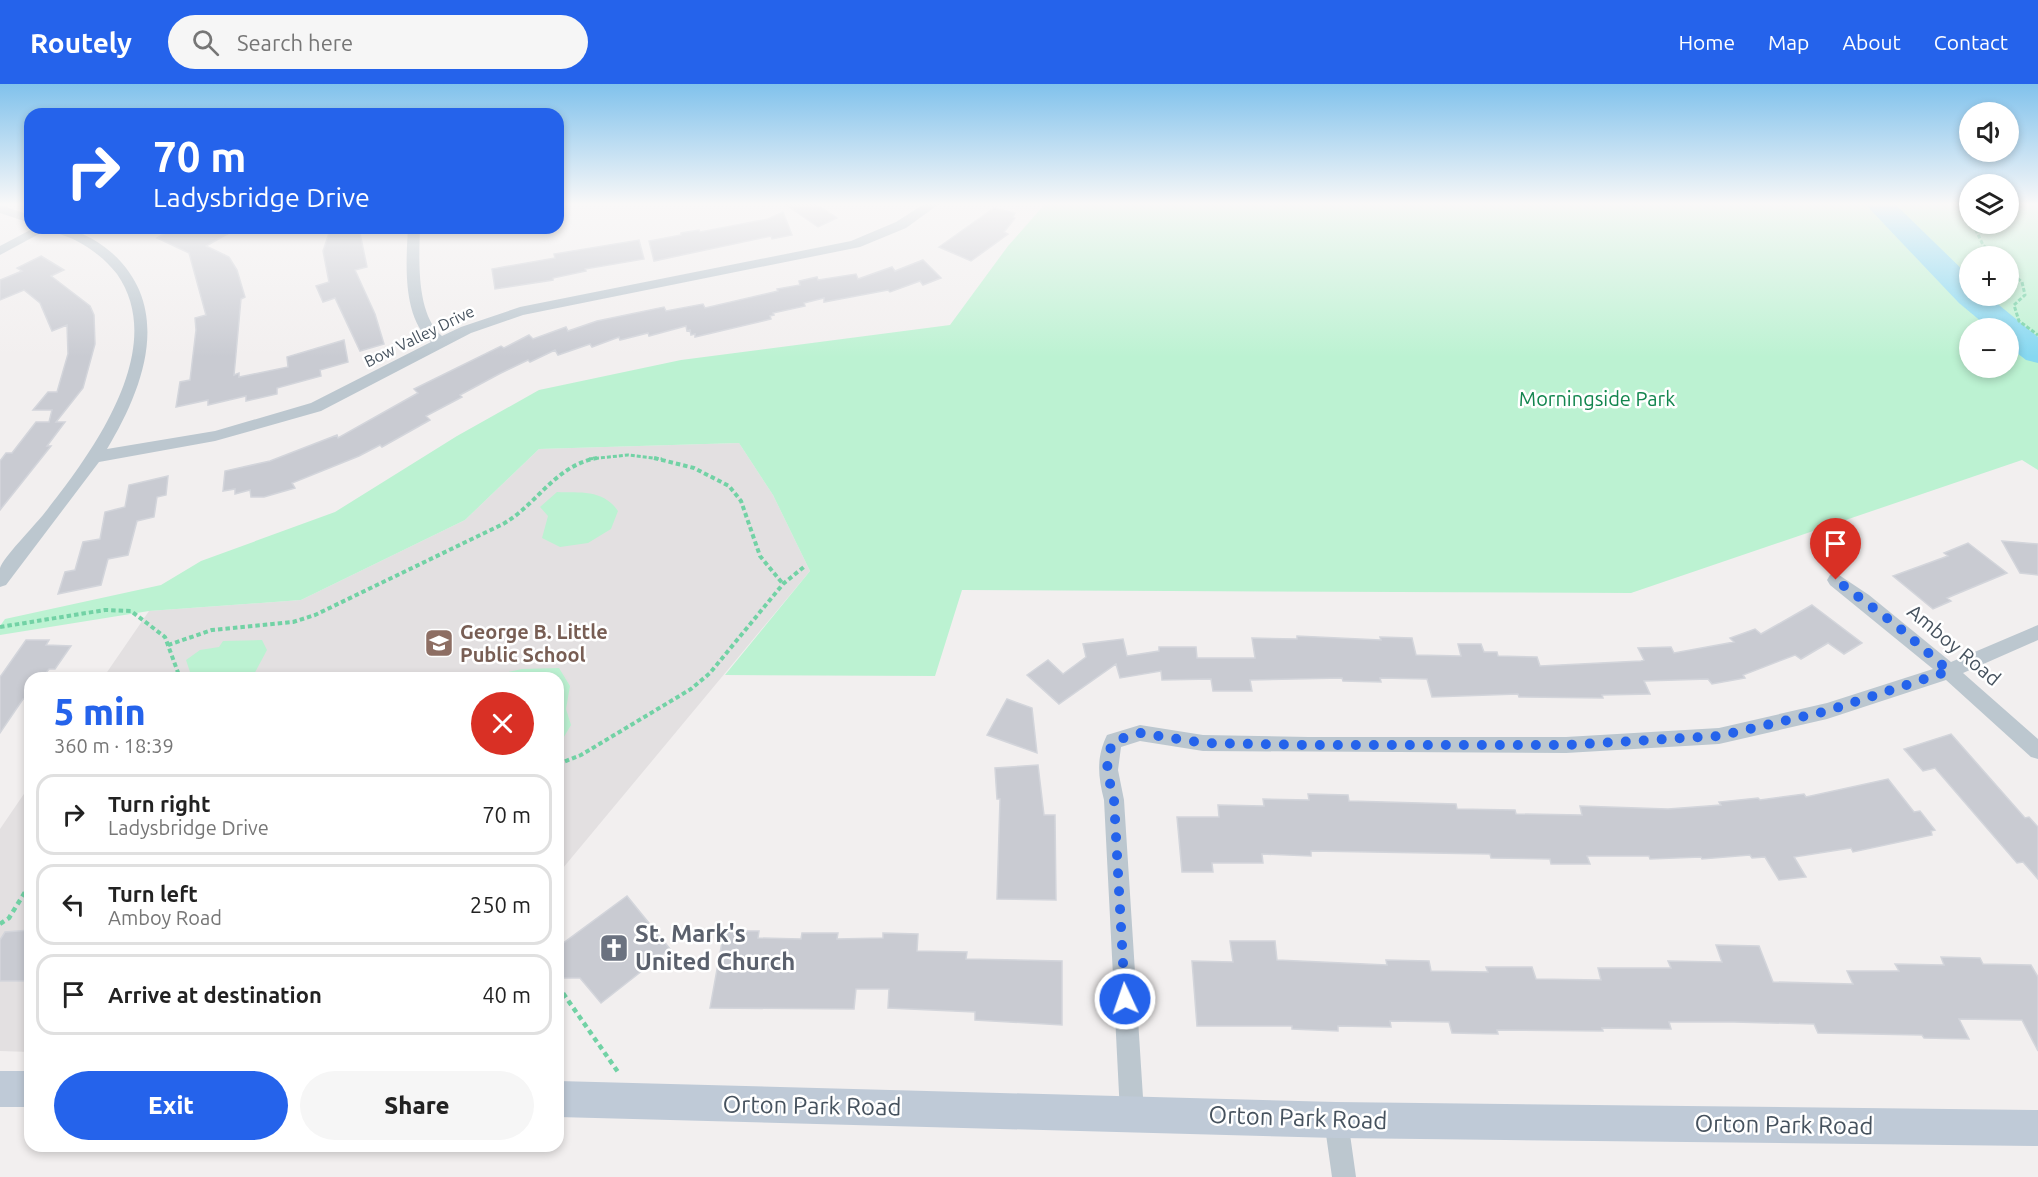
<!DOCTYPE html>
<html lang="en">
<head>
<meta charset="utf-8">
<style>
	:root { --surface:#fff; --page:#f6f6f6; --text:#222; --muted:#767676; --line:#e0e0e0; --accent:#2563eb }
	body { margin:0; font-family:Ubuntu,sans-serif; background:var(--page); color:var(--text); height:100vh; display:flex; flex-direction:column; font-size:22px; white-space:nowrap }
	* { box-sizing:border-box; margin:0 }
	p { font-size:20px; color:var(--muted) }
	.icon { flex:none; width:33px; height:33px; fill:none; stroke:currentColor; stroke-width:2; stroke-linecap:round; stroke-linejoin:round }
	.map { position:relative; flex:1; overflow:hidden }
	.panel { position:absolute; left:24px; top:588px; width:540px; height:480px; display:flex; flex-direction:column; background:var(--surface); border-radius:18px; box-shadow:0 3px 9px #0003 }
	.panel>* { flex:none }
	.hud { position:absolute; left:24px; top:24px; width:540px; height:126px; border-radius:18px; box-shadow:0 3px 9px #0003; background:#2563eb; color:#fff; overflow:hidden }
	.fabs { position:absolute; left:1959px; top:18px; display:grid; gap:12px }
	.fabs a { display:grid; place-items:center; width:60px; height:60px; border-radius:50%; background:var(--surface); box-shadow:0 3px 9px #0003; font-size:30px }
	.pin { position:absolute; display:grid; place-items:center; width:51px; height:51px; color:#fff; margin:-62px -26px; border-radius:50% 50% 50% 0; rotate:-45deg; box-shadow:0 0 6px #0007 }
	.pin .icon { rotate:45deg }
	.me { position:absolute; width:66px; margin:-33px; rotate:357deg; stroke-linejoin:round; filter:drop-shadow(0 0 4px #0008) }
	.turn { display:flex; align-items:center; gap:21px; height:126px; padding:0 30px; font-size:27px }
	.turn .icon { width:78px; height:78px; stroke-width:2.5 }
	.turn b { display:block; font-size:42px; line-height:51px }
	.round { display:grid; place-items:center; flex:none; width:63px; height:63px; border-radius:32px; background:var(--page) }
	.summary { display:flex; align-items:center; justify-content:space-between; height:102px; padding:0 30px }
	h1 { font-size:36px; font-weight:800; line-height:45px; color:var(--accent) }
	.primary-button { display:flex; gap:12px; margin-top:auto; padding:12px 30px }
	.primary-button a { flex:1; height:69px; border-radius:36px; background:var(--accent); color:#fff; font-size:24px; font-weight:800; line-height:69px; text-align:center }
	.primary-button a+a { background:var(--page); color:var(--text) }
	ul { padding:0; list-style:none }
	li { display:flex; align-items:center; gap:18px; height:81px; margin:0 12px 9px; padding:0 18px; border:3px solid var(--line); border-radius:18px }
	li div { flex:1 }
	li b { display:block; font-size:22px }
	li em { font-style:normal }
	header { display:flex; align-items:center; gap:36px; box-sizing:border-box; height:84px; padding:0 30px; background:var(--accent); color:#fff }
	header strong { font-size:28px }
	nav { display:flex; gap:33px; margin-inline-start:auto; font-size:21px }
	.search { width:420px; height:54px; background:var(--page); display:flex; align-items:center; gap:15px; box-sizing:border-box; padding:0 21px; border-radius:33px; color:var(--muted); font-size:22px }
	.map>svg:first-child { display:block }
	.education { fill:#e3e0e1 }
	.green { fill:#bcf2d2; fill-rule:evenodd }
	.lines { fill:none; stroke-linecap:round; stroke-linejoin:round }
	.river { fill:#86d8f1; fill-rule:evenodd }
	.building { fill:#c9cbd2; stroke:#d3d5db; stroke-width:1.5 }
	.path-far2 { stroke:#72d2a5; stroke-width:3; stroke-dasharray:4 2; stroke-linecap:butt }
	.path-far1 { stroke:#72d2a5; stroke-width:4; stroke-dasharray:4.5 3; stroke-linecap:butt }
	.path { stroke:#72d2a5; stroke-width:4.5; stroke-dasharray:5 4; stroke-linecap:butt }
	.street { fill:#bcc7cf; fill-rule:evenodd }
	.secondary { fill:#bfcad7; fill-rule:evenodd }
	.route { stroke:#2563eb; stroke-width:10; stroke-dasharray:0 18 }
	.labels { text-anchor:middle; stroke-width:5; stroke-linejoin:round; paint-order:stroke }
	.far-street-label { font-size:16px; fill:#46525e; stroke:#fff }
	.park-label { font-size:20px; fill:#12854e; stroke:#fff }
	.education-label { font-size:20px; font-weight:bold; fill:#785e54; stroke:#fff; text-anchor:start }
	.street-label { font-size:20px; fill:#46525e; stroke:#fff }
	.near-worship-label { font-size:24px; font-weight:bold; fill:#5b616d; stroke:#fff; text-anchor:start }
	.near-street-label { font-size:24px; fill:#46525e; stroke:#fff }
</style>
</head>
<body>
<header>
<strong>Routely</strong>
<div class="search"><svg class="icon" aria-label="search" viewBox="0 0 24 24"><circle cx="10" cy="10" r="6"/><path d="M15 15l6 6"/></svg>Search here</div>
<nav><a>Home</a><a>Map</a><a>About</a><a>Contact</a></nav>
</header>
<div class="map">
<svg width="2038" height="1093" viewBox="0 0 2038 1093">
	<rect width="100%" height="100%" fill="#f2efef"/>
	<path class="education" d="M 739,359 L 773,411 L 810,487 L 558,790 L 558,594 L 103,594 L 149,527 L 301,516 L 465,436 L 539,365 Z
		M 30,701 L 30,968 L 0,967 L 0,745 Z"/>
	<path class="green" d="M 1045,120 L 1969,120 L 1970,140 L 2008,140 L 2009,120 L 2038,120 L 2038,386 L 2022,376 L 1631,509 L 962,506 L 935,592 L 725,591 L 810,487 L 773,411 L 739,359 L 539,365 L 465,436 L 301,516 L 149,527 L 0,551 L 0,542 L 5,535 L 161,501 L 201,477 L 335,428 L 457,352 L 539,306 L 681,276 L 950,241 L 1008,162 ZM 1970,172 L 2008,172 L 2008,212 L 1970,212 ZM 1970,244 L 2008,244 L 2008,284 L 1970,284 Z
		M 557,408 C 580,409 603,405 618,427 L 611,445 L 588,459 L 560,463 L 542,454 L 548,432 L 540,423 Z
		M 262,556 L 267,566 L 252,594 L 192,594 L 186,576 L 200,566 L 219,563 L 223,557 Z
		M 559,584 L 570,602 L 566,625 L 571,641 L 558,663 L 558,594 L 492,594 L 495,591 L 522,585 Z"/>
	<g class="lines">
		<path class="river" d="M 1865,120 L 1895,120 L 1970,193 L 1970,212 L 1988,212 L 2038,253 L 2038,279 L 2026,276 L 2008,262 L 2008,244 L 1989,244 L 1959,219 Z"/>
	</g>
	<path class="building" d="M 785,120 L 816,120 L 837,134 L 818,143 Z
		M 994,124 L 1015,129 L 1013,133 L 1015,134 L 1004,148 L 1008,150 L 971,177 L 939,163 Z
		M 783,128 L 792,151 L 772,155 L 771,152 L 654,177 L 649,157 L 681,151 L 681,149 L 699,146 L 700,148 L 768,135 Z
		M 174,144 L 238,144 L 206,162 L 229,173 L 237,186 L 245,213 L 241,215 L 234,291 L 239,289 L 239,293 L 288,283 L 287,273 L 344,256 L 348,278 L 320,286 L 321,292 L 277,304 L 277,310 L 246,317 L 246,312 L 208,321 L 208,316 L 176,323 L 180,298 L 190,296 L 196,246 L 195,234 L 206,231 L 189,169 L 157,154 Z
		M 333,144 L 359,144 L 367,183 L 355,186 L 375,230 L 384,260 L 360,267 L 335,214 L 323,218 L 316,202 L 329,198 L 323,167 L 329,149 Z
		M 639,156 L 644,175 L 585,185 L 586,187 L 553,194 L 553,196 L 495,205 L 492,185 L 555,174 L 554,170 Z
		M 41,172 L 64,186 L 51,192 L 90,222 L 94,231 L 95,260 L 83,304 L 56,338 L 65,338 L 47,362 L 51,362 L 0,426 L 0,377 L 6,369 L 12,369 L 36,338 L 49,338 L 52,326 L 33,326 L 48,308 L 57,308 L 68,270 L 67,241 L 52,247 L 40,219 L 24,206 L 0,216 L 0,196 L 22,187 L 17,184 Z
		M 923,176 L 941,194 L 923,201 L 920,197 L 890,208 L 888,206 L 824,218 L 824,214 L 804,219 L 805,222 L 773,229 L 774,231 L 770,232 L 771,235 L 695,253 L 695,250 L 691,251 L 690,246 L 687,247 L 686,242 L 649,252 L 648,249 L 620,256 L 619,253 L 592,263 L 590,260 L 558,271 L 555,266 L 530,278 L 528,276 L 499,290 L 460,311 L 462,313 L 426,332 L 430,336 L 382,363 L 380,361 L 359,372 L 292,399 L 295,404 L 264,413 L 251,413 L 250,406 L 235,410 L 235,405 L 223,407 L 225,387 L 270,377 L 337,351 L 338,354 L 418,309 L 414,305 L 501,262 L 504,264 L 529,251 L 533,255 L 566,243 L 568,247 L 597,237 L 664,223 L 666,227 L 703,220 L 705,224 L 778,207 L 777,205 L 800,201 L 799,197 L 817,193 L 818,196 L 856,190 L 858,195 L 892,183 L 895,187 Z
		M 168,392 L 166,411 L 157,413 L 154,433 L 137,437 L 128,471 L 108,475 L 101,501 L 58,510 L 65,488 L 75,486 L 83,458 L 100,455 L 105,428 L 125,423 L 129,401 Z
		M 2002,457 L 2038,460 L 2038,491 L 2020,489 Z
		M 1968,459 L 2007,489 L 1947,514 L 1951,517 L 1933,525 L 1893,492 L 1948,472 L 1944,469 Z
		M 1812,521 L 1862,559 L 1844,570 L 1828,559 L 1801,575 L 1795,571 L 1743,591 L 1745,594 L 1712,600 L 1708,595 L 1644,597 L 1650,610 L 1602,611 L 1603,614 L 1519,613 L 1518,610 L 1432,613 L 1427,595 L 1380,594 L 1381,598 L 1343,597 L 1342,594 L 1250,596 L 1252,607 L 1213,607 L 1211,595 L 1162,596 L 1161,587 L 1120,594 L 1116,580 L 1059,620 L 1027,591 L 1048,576 L 1063,590 L 1086,573 L 1083,560 L 1123,555 L 1127,572 L 1159,567 L 1159,563 L 1196,563 L 1197,574 L 1255,574 L 1252,554 L 1297,555 L 1297,552 L 1381,556 L 1380,553 L 1412,554 L 1416,571 L 1461,572 L 1458,560 L 1481,560 L 1484,568 L 1497,568 L 1498,572 L 1537,573 L 1540,582 L 1641,577 L 1644,576 L 1638,564 L 1671,563 L 1674,569 L 1734,558 L 1730,554 L 1755,545 L 1761,550 Z
		M 26,556 L 49,556 L 46,561 L 71,562 L 55,585 L 49,585 L 42,594 L 30,594 L 30,615 L 23,615 L 0,649 L 0,593 Z
		M 1007,615 L 1032,624 L 1037,669 L 987,651 Z
		M 1951,650 L 2025,734 L 2029,733 L 2038,743 L 2038,795 L 2023,778 L 2017,779 L 1935,684 L 1923,687 L 1904,665 Z
		M 1038,681 L 1044,731 L 1055,731 L 1056,816 L 997,815 L 1000,715 L 997,715 L 995,684 Z
		M 1888,695 L 1914,728 L 1920,727 L 1935,746 L 1931,747 L 1932,751 L 1853,768 L 1851,764 L 1794,773 L 1806,793 L 1779,796 L 1765,773 L 1752,774 L 1750,771 L 1702,775 L 1701,773 L 1650,775 L 1649,772 L 1587,772 L 1590,780 L 1551,780 L 1550,775 L 1491,774 L 1490,770 L 1311,767 L 1311,772 L 1262,770 L 1263,779 L 1212,779 L 1213,788 L 1182,788 L 1177,733 L 1219,733 L 1218,721 L 1264,722 L 1263,715 L 1309,716 L 1308,710 L 1348,711 L 1349,717 L 1456,720 L 1457,725 L 1515,726 L 1516,730 L 1582,731 L 1580,722 L 1668,725 L 1721,721 L 1719,718 L 1758,714 L 1760,716 L 1804,710 L 1806,713 Z
		M 627,812 L 670,865 L 601,919 L 580,894 L 558,894 L 558,863 Z
		M 30,846 L 30,897 L 0,897 L 0,856 L 5,848 Z
		M 724,847 L 759,847 L 758,854 L 801,855 L 802,849 L 838,849 L 837,855 L 883,854 L 883,849 L 918,850 L 917,867 L 967,868 L 966,875 L 1062,877 L 1062,941 L 975,936 L 975,928 L 888,924 L 889,905 L 856,905 L 854,925 L 710,924 Z
		M 1230,857 L 1275,857 L 1277,876 L 1387,881 L 1386,876 L 1429,877 L 1431,887 L 1488,888 L 1486,883 L 1532,883 L 1536,895 L 1601,896 L 1598,884 L 1671,884 L 1668,877 L 1722,878 L 1716,861 L 1759,862 L 1773,898 L 1853,900 L 1847,887 L 1899,887 L 1895,880 L 1944,881 L 1941,873 L 1980,874 L 1983,880 L 2031,881 L 2038,893 L 2038,967 L 2022,936 L 1959,935 L 1969,955 L 1924,954 L 1922,951 L 1818,949 L 1814,940 L 1734,938 L 1669,938 L 1671,945 L 1602,944 L 1603,947 L 1497,946 L 1498,950 L 1452,949 L 1449,938 L 1390,937 L 1391,943 L 1338,942 L 1338,947 L 1292,945 L 1292,942 L 1197,942 L 1192,877 L 1233,878 Z"/>
	<g class="lines">
		<path class="path-far2" d="M 1973,140 L 1983,161 L 1994,172
			M 2008,187 L 2022,198 L 2025,211 L 2014,221 L 2019,237 L 2038,251
			M 589,375 L 628,371 L 662,375"/>
		<path class="path-far1" d="M 654,374 L 694,384 L 729,402 L 741,417 L 760,472 L 783,500
			M 0,543 L 105,526 L 131,527 L 165,553 L 180,594
			M 168,561 L 212,546 L 293,538 L 315,531 L 503,440 C 538,420 554,382 597,374
			M 558,680 L 581,671 L 691,605 L 710,589 L 783,500 L 805,482"/>
		<path class="path" d="M 0,840 L 9,834 L 30,800
			M 558,902 L 618,988"/>
		<path class="street" d="M 924,120 L 939,120 L 906,144 L 860,163 L 523,231 L 471,249 L 321,327 L 215,357 L 99,378 L 6,501 L 0,503 C 0,497 0,489 0,484 C 3,474 34,442 43,431 C 89,373 170,266 117,190 C 106,176 91,164 75,156 C 67,152 56,150 51,144 C 75,144 93,153 112,169 C 174,225 143,305 107,365 L 215,347 L 311,319 L 431,258 C 402,233 406,179 408,144 L 420,144 C 419,176 416,230 442,252 L 461,243 L 520,223 L 851,157 L 896,138 Z
			M 0,121 L 30,131 L 30,139 L 0,129 Z
			M 34,144 L 50,144 L 0,171 L 0,162 Z
			M 1836,489 L 1869,511 L 1951,578 L 2038,541 L 2038,556 L 1963,589 L 2038,655 L 2038,675 L 2031,673 L 1946,596 L 1827,635 L 1719,660 L 1566,669 L 1203,667 L 1140,657 L 1121,663 L 1118,686 L 1124,716 L 1144,1029 L 1141,1038 L 1132,1041 L 1123,1038 L 1120,1029 L 1104,716 C 1098,692 1096,674 1107,651 L 1140,641 L 1203,651 L 1308,653 L 1566,653 L 1719,644 L 1827,619 L 1933,585 L 1830,501 L 1827,496 L 1830,491 Z
			M 1336,1024 L 1345,1027 L 1348,1036 L 1356,1093 L 1332,1093 L 1324,1036 L 1327,1027 Z"/>
		<path class="secondary" d="M 0,987 L 30,987 L 30,1023 L 0,1023 Z
			M 558,997 L 1336,1018 L 2038,1026 L 2038,1062 L 1336,1054 L 558,1033 Z"/>
	</g>
	<linearGradient id="sky" x2="0" y2="1"><stop stop-color="#81c2ec"/><stop offset="0.44" stop-color="#f9f8f8"/><stop offset="1" stop-color="#f9f8f8" stop-opacity="0"/></linearGradient>
	<rect width="2038" height="273" fill="url(#sky)"/>
	<g class="lines">
		<path class="route" d="M 1125,915 L 1114,716 C 1109,693 1102,679 1114,657 L 1140,649 L 1203,659 L 1308,661 L 1566,661 L 1719,652 L 1827,627 L 1949,587 L 1895,540 L 1836,496"/>
	</g>
	<defs>
		<g id="school-square" transform="scale(1.5)"><rect x="-9" y="-9" width="18" height="18" rx="4" fill="#8d6e63" stroke="#fff"/><path d="M0-5L7-2L0 1L-7-2ZM-4 1L0 2.5L4 1V4Q0 6-4 4Z" fill="#fff"/></g>
		<g id="church-square" transform="scale(1.5)"><rect x="-9" y="-9" width="18" height="18" rx="4" fill="#6b7280" stroke="#fff"/><path d="M-1.2-6h2.4v3.5h3.3v2.4h-3.3V6h-2.4V-.1h-3.3v-2.4h3.3Z" fill="#fff"/></g>
	</defs>
	<g fill-rule="evenodd">
		<use href="#school-square" x="439" y="559"/>
		<use href="#church-square" x="614" y="864"/>
	</g>
	<g class="labels">
		<g class="far-street-label">
			<text transform="translate(419 252) rotate(-26)" y="6">Bow Valley Drive</text>
		</g>
		<g class="park-label">
			<text x="1597" y="322">Morningside Park</text>
		</g>
		<g class="education-label">
			<text x="460" y="555">George B. Little<tspan x="460" dy="23">Public School</tspan></text>
		</g>
		<g class="street-label">
			<text transform="translate(1954 561) rotate(40)" y="7">Amboy Road</text>
		</g>
		<g class="near-worship-label">
			<text x="635" y="858">St. Mark's<tspan x="635" dy="28">United Church</tspan></text>
		</g>
		<g class="near-street-label">
			<text transform="translate(812 1022) rotate(1)" y="8">Orton Park Road</text>
			<text transform="translate(1298 1034) rotate(2)" y="8">Orton Park Road</text>
			<text transform="translate(1784 1041) rotate(1)" y="8">Orton Park Road</text>
		</g>
	</g>
</svg>
<div class="fabs">
<a><svg class="icon" aria-label="sound" viewBox="0 0 24 24"><path d="M4 9h4l5-4v14l-5-4H4zM17 9q2 3 0 6"/></svg></a>
<a><svg class="icon" aria-label="layers" viewBox="0 0 24 24"><path d="M12 4l9 5-9 5-9-5zM3 14l9 5 9-5"/></svg></a>
<a>+</a>
<a>−</a>
</div>
<div class="pin" style="left:1836px;top:496px;background:#d93025"><svg class="icon" aria-label="arrive" viewBox="0 0 24 24"><path d="M6 21V4h12l-3 4 3 4H6"/></svg></div>
<svg class="me" style="left:1125px;top:915px" viewBox="-20 -20 40 40"><circle r="17" fill="#2563eb" stroke="#fff" stroke-width="3"/><path d="M0-11L8 9 0 5-8 9z" fill="#fff"/></svg>
<div class="hud">
<div class="turn"><svg class="icon" aria-label="right" viewBox="0 0 24 24"><path d="M7 20v-9h11M14 6l5 5-5 5"/></svg><div><b>70 m</b>Ladysbridge Drive</div></div>
</div>
<section class="panel">
<div class="summary"><div><h1>5 min</h1><p>360 m · 18:39</p></div><a class="round" style="background:#d93025;color:#fff"><svg class="icon" aria-label="close" viewBox="0 0 24 24"><path d="M6 6l12 12M18 6L6 18"/></svg></a></div>
<ul>
<li><svg class="icon" aria-label="right" viewBox="0 0 24 24"><path d="M7 20v-9h11M14 6l5 5-5 5"/></svg><div><b>Turn right</b><p>Ladysbridge Drive</p></div><em>70 m</em></li>
<li><svg class="icon" aria-label="left" viewBox="0 0 24 24"><path d="M17 20v-9H6M10 6l-5 5 5 5"/></svg><div><b>Turn left</b><p>Amboy Road</p></div><em>250 m</em></li>
<li><svg class="icon" aria-label="arrive" viewBox="0 0 24 24"><path d="M6 21V4h12l-3 4 3 4H6"/></svg><div><b>Arrive at destination</b></div><em>40 m</em></li>
</ul>
<div class="primary-button"><a>Exit</a><a>Share</a></div>
</section>
</div>
</body>
</html>
